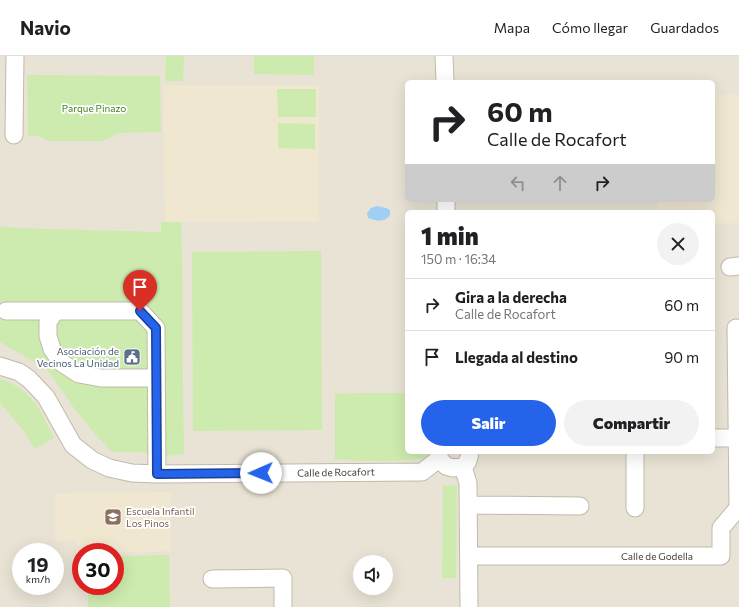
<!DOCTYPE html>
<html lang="es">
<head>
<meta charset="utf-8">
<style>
	:root { --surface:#fff; --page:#f2f2f2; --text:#202124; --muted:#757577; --line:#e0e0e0; --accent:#2563eb }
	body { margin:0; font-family:Commissioner,sans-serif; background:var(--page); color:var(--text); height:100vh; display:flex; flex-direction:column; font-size:15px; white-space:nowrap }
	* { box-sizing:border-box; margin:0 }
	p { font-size:13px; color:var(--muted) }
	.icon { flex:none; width:22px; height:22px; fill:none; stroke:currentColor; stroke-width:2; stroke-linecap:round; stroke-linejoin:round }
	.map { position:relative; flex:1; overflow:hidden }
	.side { position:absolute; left:405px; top:154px; width:310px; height:244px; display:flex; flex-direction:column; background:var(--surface); border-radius:6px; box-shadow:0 4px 16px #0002 }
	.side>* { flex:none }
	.guide { position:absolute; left:405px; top:24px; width:310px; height:122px; border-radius:6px; box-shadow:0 4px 16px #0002; background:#fff; color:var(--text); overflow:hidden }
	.buttons { position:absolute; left:353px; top:499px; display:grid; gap:8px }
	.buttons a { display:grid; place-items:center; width:40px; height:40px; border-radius:50%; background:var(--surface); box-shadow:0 4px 16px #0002; font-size:20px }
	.speed { position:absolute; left:12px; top:487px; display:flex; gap:8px; font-size:20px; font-weight:700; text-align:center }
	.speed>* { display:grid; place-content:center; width:52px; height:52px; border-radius:50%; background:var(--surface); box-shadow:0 4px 16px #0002; line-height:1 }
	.speed small { font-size:10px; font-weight:400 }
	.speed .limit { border:6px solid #d22; background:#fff; color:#111 }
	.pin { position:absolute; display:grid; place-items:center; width:34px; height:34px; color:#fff; margin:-41px -17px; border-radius:50% 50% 50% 0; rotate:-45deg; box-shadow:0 0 4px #0007 }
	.pin .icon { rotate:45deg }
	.me { position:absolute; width:44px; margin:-22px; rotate:269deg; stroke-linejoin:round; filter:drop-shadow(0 0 3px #0008) }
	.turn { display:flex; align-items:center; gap:14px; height:84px; padding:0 16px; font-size:18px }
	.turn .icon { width:52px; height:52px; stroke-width:2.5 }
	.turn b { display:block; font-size:28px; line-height:34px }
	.lanes { display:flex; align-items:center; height:38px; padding:0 16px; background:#0003; justify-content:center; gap:20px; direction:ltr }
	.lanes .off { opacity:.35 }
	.round { display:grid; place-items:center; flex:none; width:42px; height:42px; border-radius:21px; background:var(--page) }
	.headline { display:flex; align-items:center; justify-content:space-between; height:68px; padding:0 16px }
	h1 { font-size:24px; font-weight:800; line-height:30px }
	.action { display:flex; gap:8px; margin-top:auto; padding:8px 16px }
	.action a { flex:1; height:46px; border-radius:24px; background:var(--accent); color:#fff; font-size:16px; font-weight:800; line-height:46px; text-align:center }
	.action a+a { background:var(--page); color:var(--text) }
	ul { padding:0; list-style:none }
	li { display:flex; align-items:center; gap:12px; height:52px; padding:0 16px; border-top:1px solid var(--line) }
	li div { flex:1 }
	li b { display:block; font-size:15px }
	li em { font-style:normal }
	header { display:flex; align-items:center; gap:24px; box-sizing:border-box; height:56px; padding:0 20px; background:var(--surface); border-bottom:1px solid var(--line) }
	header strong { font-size:19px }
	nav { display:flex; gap:22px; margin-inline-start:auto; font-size:14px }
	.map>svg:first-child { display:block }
	.residential { fill:#e9e3d5; fill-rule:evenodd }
	.education { fill:#efe7d0 }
	.green { fill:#cdebae }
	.water { fill:#a0cff5 }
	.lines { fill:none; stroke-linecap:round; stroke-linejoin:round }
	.minor-casing { stroke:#c1baa9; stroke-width:19 }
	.minor { stroke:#fff; stroke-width:17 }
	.route-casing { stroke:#184099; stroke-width:10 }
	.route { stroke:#2563eb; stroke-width:7 }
	.labels { text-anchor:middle; stroke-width:3.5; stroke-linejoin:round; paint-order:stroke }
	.park-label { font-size:10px; fill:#437f25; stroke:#fff }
	.service-label { font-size:10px; fill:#4e5e75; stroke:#fff; text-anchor:end }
	.street-label { font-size:10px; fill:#484236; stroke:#fff }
	.education-label { font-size:10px; fill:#785e54; stroke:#fff; text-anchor:start }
</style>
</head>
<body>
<header>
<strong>Navio</strong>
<nav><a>Mapa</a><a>Cómo llegar</a><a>Guardados</a></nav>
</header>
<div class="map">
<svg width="739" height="551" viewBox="0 0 739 551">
	<rect width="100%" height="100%" fill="#f5f1e7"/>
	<path class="residential" d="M 0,0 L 739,0 L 739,551 L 0,551 ZM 407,26 L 713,26 L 713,144 L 407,144 ZM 407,156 L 713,156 L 713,396 L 407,396 ZM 21,496 L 55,496 L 55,530 L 21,530 ZM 81,496 L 115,496 L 115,530 L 81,530 ZM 360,506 L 386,506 L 386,532 L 360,532 Z"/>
	<path class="education" d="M 163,29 L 319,29 L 319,165 L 165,166 Z
		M 739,38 L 739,167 L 713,168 L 713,156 L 657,156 L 657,144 L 713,144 L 713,39 Z
		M 171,436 L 171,495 L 76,497 L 76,484 L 55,485 L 55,437 Z"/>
	<path class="green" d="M 166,0 L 184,0 L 183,25 L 165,25 Z
		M 254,0 L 314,0 L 314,19 L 254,18 Z
		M 27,19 L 160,20 L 161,76 L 119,77 L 103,85 L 48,85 L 39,80 L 28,80 Z
		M 277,33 L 316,33 L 316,61 L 278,61 Z
		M 278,67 L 315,68 L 315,93 L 278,92 Z
		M 161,166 L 181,166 C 184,243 182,321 184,398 L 167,400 L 139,396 L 112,396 L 95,378 L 74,352 L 59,330 L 46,313 L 0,286 L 0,170 L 15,172 L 161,176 Z
		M 321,195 L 322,374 L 193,375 L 192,196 Z
		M 0,323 C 31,332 41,354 54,382 L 35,393 L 24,375 L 0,347 Z
		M 361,337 L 407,337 L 407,396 L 429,396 L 425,402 C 406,405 386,405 367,405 C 356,405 346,403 335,404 L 335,338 Z
		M 443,429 L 457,430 L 456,522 L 442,522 Z
		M 169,499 L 170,551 L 88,551 L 88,530 L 115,530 L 115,500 Z"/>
	<path class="water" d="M 377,150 L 386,152 L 390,154 L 390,159 C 384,167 376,165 368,162 L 367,157 L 371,152 Z"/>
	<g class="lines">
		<g class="minor-casing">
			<path id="minor" d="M 444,0 L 445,26
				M 14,79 L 15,0
				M 446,144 L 446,156
				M 730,211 L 739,210
				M 6,255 L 140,255 L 156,272 L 157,418
				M 55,256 L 48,266 L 48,280 L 52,293 L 62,307 L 79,318 L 101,322 L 156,322
				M 0,310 L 19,316 L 29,323 L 46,341 L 73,389 L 92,404 L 109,412 L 132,417 L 157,418 L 422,416 L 439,403
				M 713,382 L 739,382
				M 439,396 L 439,403 L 446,410 L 453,412 L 463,411 C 468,407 469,403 470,396
				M 635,396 L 635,452
				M 463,411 L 468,427 L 469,551
				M 468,449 L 580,450
				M 469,500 L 721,500 L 721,472 L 738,452 L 736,272
				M 212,523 L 283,522 L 283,551"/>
		</g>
		<use href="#minor" class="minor"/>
	</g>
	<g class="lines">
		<g class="route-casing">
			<path id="route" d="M 140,255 L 156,272 L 157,418 L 261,417"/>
		</g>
		<use href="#route" class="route"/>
	</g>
	<defs>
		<g id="civic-square" transform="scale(0.9)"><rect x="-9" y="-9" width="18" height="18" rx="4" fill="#5c6f8a" stroke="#fff"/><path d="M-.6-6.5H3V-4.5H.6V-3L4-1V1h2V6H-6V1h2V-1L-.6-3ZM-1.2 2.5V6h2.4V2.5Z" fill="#fff"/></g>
		<g id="school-square" transform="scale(0.9)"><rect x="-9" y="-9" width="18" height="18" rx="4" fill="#8d6e63" stroke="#fff"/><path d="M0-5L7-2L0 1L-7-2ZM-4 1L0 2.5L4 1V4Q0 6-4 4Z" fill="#fff"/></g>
	</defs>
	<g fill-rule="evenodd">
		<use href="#civic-square" x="132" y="301"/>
		<use href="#school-square" x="113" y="461"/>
	</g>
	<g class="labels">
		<g class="park-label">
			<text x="94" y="56">Parque Pinazo</text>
		</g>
		<g class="service-label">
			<text x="119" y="299">Asociación de<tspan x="119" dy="12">Vecinos La Unidad</tspan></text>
		</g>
		<g class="street-label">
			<text transform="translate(336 416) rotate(-1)" y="4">Calle de Rocafort</text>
			<text x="657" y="504">Calle de Godella</text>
		</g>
		<g class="education-label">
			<text x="126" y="459">Escuela Infantil<tspan x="126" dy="12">Los Pinos</tspan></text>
		</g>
	</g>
</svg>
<div class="buttons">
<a><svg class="icon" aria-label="sound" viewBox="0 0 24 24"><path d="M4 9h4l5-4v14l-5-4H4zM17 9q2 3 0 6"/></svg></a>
</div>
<div class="speed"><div>19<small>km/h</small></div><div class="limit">30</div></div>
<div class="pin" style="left:140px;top:255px;background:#d93025"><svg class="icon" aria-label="arrive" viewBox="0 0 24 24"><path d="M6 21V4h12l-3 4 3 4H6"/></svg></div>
<svg class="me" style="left:261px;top:417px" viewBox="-20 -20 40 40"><circle r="19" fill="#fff"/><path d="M0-13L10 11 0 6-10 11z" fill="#2563eb"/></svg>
<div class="guide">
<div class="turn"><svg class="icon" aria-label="right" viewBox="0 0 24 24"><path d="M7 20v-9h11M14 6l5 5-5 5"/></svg><div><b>60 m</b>Calle de Rocafort</div></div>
<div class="lanes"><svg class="icon off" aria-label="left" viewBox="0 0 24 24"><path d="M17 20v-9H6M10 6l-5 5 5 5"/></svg><svg class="icon off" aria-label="ahead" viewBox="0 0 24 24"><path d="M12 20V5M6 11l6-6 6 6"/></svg><svg class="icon" aria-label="right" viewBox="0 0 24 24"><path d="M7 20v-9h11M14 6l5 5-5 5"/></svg></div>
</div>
<section class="side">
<div class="headline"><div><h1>1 min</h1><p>150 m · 16:34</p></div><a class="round"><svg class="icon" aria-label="close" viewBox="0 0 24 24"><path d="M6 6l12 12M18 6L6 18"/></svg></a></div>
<ul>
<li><svg class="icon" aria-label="right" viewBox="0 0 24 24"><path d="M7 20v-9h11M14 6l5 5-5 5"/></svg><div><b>Gira a la derecha</b><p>Calle de Rocafort</p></div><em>60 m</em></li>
<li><svg class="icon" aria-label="arrive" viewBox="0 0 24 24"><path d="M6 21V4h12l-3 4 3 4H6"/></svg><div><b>Llegada al destino</b></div><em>90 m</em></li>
</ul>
<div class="action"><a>Salir</a><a>Compartir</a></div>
</section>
</div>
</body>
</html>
